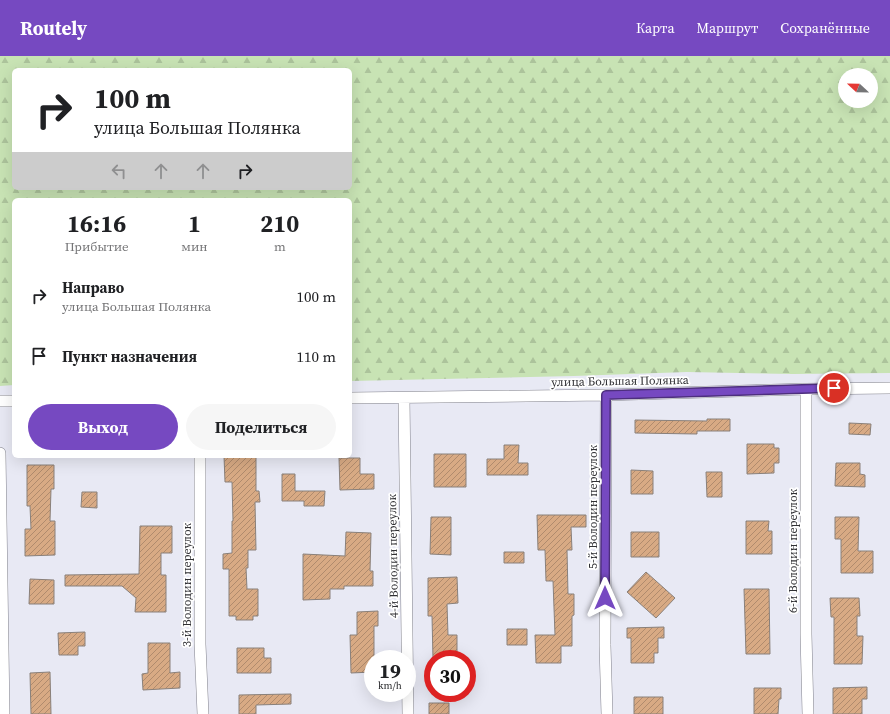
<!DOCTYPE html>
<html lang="ru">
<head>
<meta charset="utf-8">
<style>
	:root { --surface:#fff; --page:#f6f6f6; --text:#202124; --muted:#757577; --accent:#7649c1 }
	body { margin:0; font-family:"Source Serif 4",serif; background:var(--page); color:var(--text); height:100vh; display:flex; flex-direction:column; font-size:15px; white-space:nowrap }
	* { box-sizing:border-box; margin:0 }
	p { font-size:13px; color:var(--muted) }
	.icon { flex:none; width:22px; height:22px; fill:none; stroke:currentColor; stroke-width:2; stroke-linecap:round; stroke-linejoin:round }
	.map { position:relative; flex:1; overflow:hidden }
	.details { position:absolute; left:12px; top:142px; width:340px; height:260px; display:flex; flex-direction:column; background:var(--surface); border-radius:6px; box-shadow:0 4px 16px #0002 }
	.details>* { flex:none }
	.guide { position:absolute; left:12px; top:12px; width:340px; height:122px; border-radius:6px; box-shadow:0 4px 16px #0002; background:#fff; color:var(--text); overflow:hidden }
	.needle { width:26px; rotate:292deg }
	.fabs { position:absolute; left:838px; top:12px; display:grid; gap:8px }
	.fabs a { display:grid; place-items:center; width:40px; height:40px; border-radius:50%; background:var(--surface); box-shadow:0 4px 16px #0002; font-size:20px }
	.speed { position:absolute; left:364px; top:594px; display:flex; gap:8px; font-size:20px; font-weight:700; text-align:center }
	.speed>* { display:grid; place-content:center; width:52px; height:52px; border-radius:50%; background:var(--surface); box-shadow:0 4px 16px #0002; line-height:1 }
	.speed small { font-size:10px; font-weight:400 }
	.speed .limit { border:6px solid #d22; background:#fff; color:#111 }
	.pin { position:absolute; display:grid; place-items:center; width:34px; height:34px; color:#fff; margin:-17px; border:2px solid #fff; border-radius:50%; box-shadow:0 1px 4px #0007 }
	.me { position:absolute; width:44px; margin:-22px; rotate:0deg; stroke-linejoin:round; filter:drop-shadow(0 0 3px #0008) }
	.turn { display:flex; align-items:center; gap:14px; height:84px; padding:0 16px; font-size:18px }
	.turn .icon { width:52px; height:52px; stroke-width:2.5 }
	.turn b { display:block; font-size:28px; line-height:34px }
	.lanes { display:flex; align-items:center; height:38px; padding:0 16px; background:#0003; justify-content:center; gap:20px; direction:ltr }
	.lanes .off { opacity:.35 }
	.eta { display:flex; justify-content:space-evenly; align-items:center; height:68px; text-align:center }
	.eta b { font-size:24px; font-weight:700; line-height:28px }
	.action { display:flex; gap:8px; margin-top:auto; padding:8px 16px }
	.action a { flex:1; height:46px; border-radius:24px; background:var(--accent); color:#fff; font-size:16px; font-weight:700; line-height:46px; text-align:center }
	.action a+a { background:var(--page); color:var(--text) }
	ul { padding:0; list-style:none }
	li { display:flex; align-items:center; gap:12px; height:60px; padding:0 16px }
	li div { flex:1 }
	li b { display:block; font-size:15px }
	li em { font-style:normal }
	header { display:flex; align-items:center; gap:24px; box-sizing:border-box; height:56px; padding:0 20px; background:var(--accent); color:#fff }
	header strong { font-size:19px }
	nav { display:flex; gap:22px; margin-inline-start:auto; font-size:14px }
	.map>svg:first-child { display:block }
	.forest { fill:url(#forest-firs); fill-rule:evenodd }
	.building { fill:url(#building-hatch); stroke:#89807a }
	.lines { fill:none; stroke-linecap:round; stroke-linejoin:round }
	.minor-casing { stroke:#80818b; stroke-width:12 }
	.minor { stroke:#fff; stroke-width:11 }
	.route-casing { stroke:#4d2f7d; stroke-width:10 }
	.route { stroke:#7649c1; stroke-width:7 }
	.labels { text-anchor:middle; stroke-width:3.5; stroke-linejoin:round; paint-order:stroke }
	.street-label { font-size:12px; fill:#303034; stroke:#fff }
</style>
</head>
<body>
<header>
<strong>Routely</strong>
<nav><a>Карта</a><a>Маршрут</a><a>Сохранённые</a></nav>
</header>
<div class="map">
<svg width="890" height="658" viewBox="0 0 890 658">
	<defs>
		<pattern id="forest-firs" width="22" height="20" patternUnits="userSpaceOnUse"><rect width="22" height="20" fill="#c8e3b4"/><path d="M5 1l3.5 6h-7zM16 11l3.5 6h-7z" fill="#acc39b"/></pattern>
		<pattern id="building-hatch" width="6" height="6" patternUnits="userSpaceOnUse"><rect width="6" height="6" fill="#d8aa84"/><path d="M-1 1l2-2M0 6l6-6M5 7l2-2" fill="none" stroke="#b08b6d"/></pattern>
	</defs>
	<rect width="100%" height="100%" fill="#e8e9f4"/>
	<path class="forest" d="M 0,0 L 890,0 L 890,317 L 793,318 L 687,316 L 574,320 L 350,325 L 350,144 L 14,144 L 14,329 L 0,330 ZM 14,14 L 350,14 L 350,132 L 14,132 ZM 845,19 L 871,19 L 871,45 L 845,45 Z"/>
	<path class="building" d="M 707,363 L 730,363 L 730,375 L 697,375 L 697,378 L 635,377 L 635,364 L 707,365 Z
		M 849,367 L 871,368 L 870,379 L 849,378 Z
		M 747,388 L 774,388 L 774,392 L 779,392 L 779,407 L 774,407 L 774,417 L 747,418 Z
		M 504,389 L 519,389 L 518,407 L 528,407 L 528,419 L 487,419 L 487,403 L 504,403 Z
		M 434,398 L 466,398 L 466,431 L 434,431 Z
		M 224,400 L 256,400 L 256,435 L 259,435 L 260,446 L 255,446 L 256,494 L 248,494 L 248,512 L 246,512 L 247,533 L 258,533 L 258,560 L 253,560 L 253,564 L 236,564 L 236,560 L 229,560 L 229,513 L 223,513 L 223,498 L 232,497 L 232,465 L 233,465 L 232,426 L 225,426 Z
		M 339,402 L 360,402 L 360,418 L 374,418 L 374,433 L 340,434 Z
		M 836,407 L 860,407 L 860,418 L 865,419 L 865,431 L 835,430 Z
		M 27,409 L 54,409 L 54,433 L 51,433 L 50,465 L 55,465 L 55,499 L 25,500 L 25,473 L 31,473 L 30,450 L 27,450 Z
		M 631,414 L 653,415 L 653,438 L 631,438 Z
		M 706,416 L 722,416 L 722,441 L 707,441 Z
		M 282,418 L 295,418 L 295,435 L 325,435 L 324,450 L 304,450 L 304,445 L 282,445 Z
		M 82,436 L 97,436 L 97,452 L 81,451 Z
		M 537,459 L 586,459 L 586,471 L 571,471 L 572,494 L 567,494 L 568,538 L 574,538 L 574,559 L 572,560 L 572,590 L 561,590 L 561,607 L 536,607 L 535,579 L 555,579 L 553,525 L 546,525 L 545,494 L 538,494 Z
		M 431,461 L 451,461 L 451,499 L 430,498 Z
		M 835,461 L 859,461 L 858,495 L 873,495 L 873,517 L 841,517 L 841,483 L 835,483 Z
		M 746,465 L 769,465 L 768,475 L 772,475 L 772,498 L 746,498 Z
		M 140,470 L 172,470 L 172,497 L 161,497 L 161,519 L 166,519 L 166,556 L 135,556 L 136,542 L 122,530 L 65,530 L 65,519 L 139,518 Z
		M 346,476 L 371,477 L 370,515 L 373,515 L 373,530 L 344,530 L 344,533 L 330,533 L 330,543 L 303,544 L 303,498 L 345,500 Z
		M 631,476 L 659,476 L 659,501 L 631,501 Z
		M 504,496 L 524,496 L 524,507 L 504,507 Z
		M 646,516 L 675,542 L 656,562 L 627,536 Z
		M 457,521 L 458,547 L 447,548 L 448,579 L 457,579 L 457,603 L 433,603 L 432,560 L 428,560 L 428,522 Z
		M 30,523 L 54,524 L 54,548 L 29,548 Z
		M 744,533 L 769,533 L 770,598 L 746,598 Z
		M 830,542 L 859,542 L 860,560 L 857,560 L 857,580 L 863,580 L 862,608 L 834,608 L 834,561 L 831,561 Z
		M 378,555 L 378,570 L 374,570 L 374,603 L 373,603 L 373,616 L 351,617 L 350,579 L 357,579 L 357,556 Z
		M 664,571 L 664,582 L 658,582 L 658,597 L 654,597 L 654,607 L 631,607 L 631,582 L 627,582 L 627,572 Z
		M 507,573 L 527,573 L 527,589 L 507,589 Z
		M 85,576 L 85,590 L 78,590 L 78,599 L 59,599 L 58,577 Z
		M 148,587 L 170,587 L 170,617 L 180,616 L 180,632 L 143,634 L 142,618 L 148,617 Z
		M 237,592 L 264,592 L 264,602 L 271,602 L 271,617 L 237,617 Z
		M 50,616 L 51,658 L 31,658 L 30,617 Z
		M 867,631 L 867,643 L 862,643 L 862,658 L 833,658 L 833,632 Z
		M 754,632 L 781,632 L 781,643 L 779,643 L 778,658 L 754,658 Z
		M 291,638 L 291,648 L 256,649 L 256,658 L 239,658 L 239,639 Z
		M 634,641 L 663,641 L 663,658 L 634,658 Z
		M 429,647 L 449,647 L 449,658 L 429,658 Z"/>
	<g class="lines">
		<g class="minor-casing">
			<path id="minor" d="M 806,333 L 806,578 L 808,658
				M 606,339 L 605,589 L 607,658
				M 350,342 L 606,339 L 806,333 L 890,332
				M 404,342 L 408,658
				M 0,345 L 14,345
				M 0,397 L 4,658
				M 200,400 L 200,588 L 203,658"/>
		</g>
		<use href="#minor" class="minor"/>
	</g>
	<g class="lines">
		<g class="route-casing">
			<path id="route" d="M 605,542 L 606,339 L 834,332"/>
		</g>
		<use href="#route" class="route"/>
	</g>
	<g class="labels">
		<g class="street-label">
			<text transform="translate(620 325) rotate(-1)" y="4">улица Большая Полянка</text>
			<text transform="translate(593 451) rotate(-90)" y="4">5-й Володин переулок</text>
			<text transform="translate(793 495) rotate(-90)" y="4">6-й Володин переулок</text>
			<text transform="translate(393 500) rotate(-91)" y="4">4-й Володин переулок</text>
			<text transform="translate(187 529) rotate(-90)" y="4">3-й Володин переулок</text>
		</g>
	</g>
</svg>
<div class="fabs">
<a><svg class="needle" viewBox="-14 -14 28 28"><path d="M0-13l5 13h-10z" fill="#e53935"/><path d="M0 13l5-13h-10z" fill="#757577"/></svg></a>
</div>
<div class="speed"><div>19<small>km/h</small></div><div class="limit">30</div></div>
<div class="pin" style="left:834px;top:332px;background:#d93025"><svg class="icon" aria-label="arrive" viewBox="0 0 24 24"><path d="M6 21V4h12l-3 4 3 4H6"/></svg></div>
<svg class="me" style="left:605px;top:542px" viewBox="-20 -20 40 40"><path d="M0-17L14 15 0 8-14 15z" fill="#7649c1" stroke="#fff" stroke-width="4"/></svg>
<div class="guide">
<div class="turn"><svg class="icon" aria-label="right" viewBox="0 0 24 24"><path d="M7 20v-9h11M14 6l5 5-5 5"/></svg><div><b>100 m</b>улица Большая Полянка</div></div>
<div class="lanes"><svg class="icon off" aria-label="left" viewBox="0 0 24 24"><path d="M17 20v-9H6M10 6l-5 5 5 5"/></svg><svg class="icon off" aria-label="ahead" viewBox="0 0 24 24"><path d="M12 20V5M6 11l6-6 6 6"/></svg><svg class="icon off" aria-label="ahead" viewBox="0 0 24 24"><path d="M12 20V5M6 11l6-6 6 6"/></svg><svg class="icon" aria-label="right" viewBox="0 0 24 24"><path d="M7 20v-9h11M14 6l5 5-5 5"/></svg></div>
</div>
<section class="details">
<div class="eta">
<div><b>16:16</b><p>Прибытие</p></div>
<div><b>1</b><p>мин</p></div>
<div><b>210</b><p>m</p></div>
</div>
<ul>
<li><svg class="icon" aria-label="right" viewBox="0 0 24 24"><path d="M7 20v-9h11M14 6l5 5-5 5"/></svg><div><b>Направо</b><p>улица Большая Полянка</p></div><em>100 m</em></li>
<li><svg class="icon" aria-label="arrive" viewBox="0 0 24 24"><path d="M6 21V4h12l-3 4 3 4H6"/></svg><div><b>Пункт назначения</b></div><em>110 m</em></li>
</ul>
<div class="action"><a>Выход</a><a>Поделиться</a></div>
</section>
</div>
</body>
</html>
